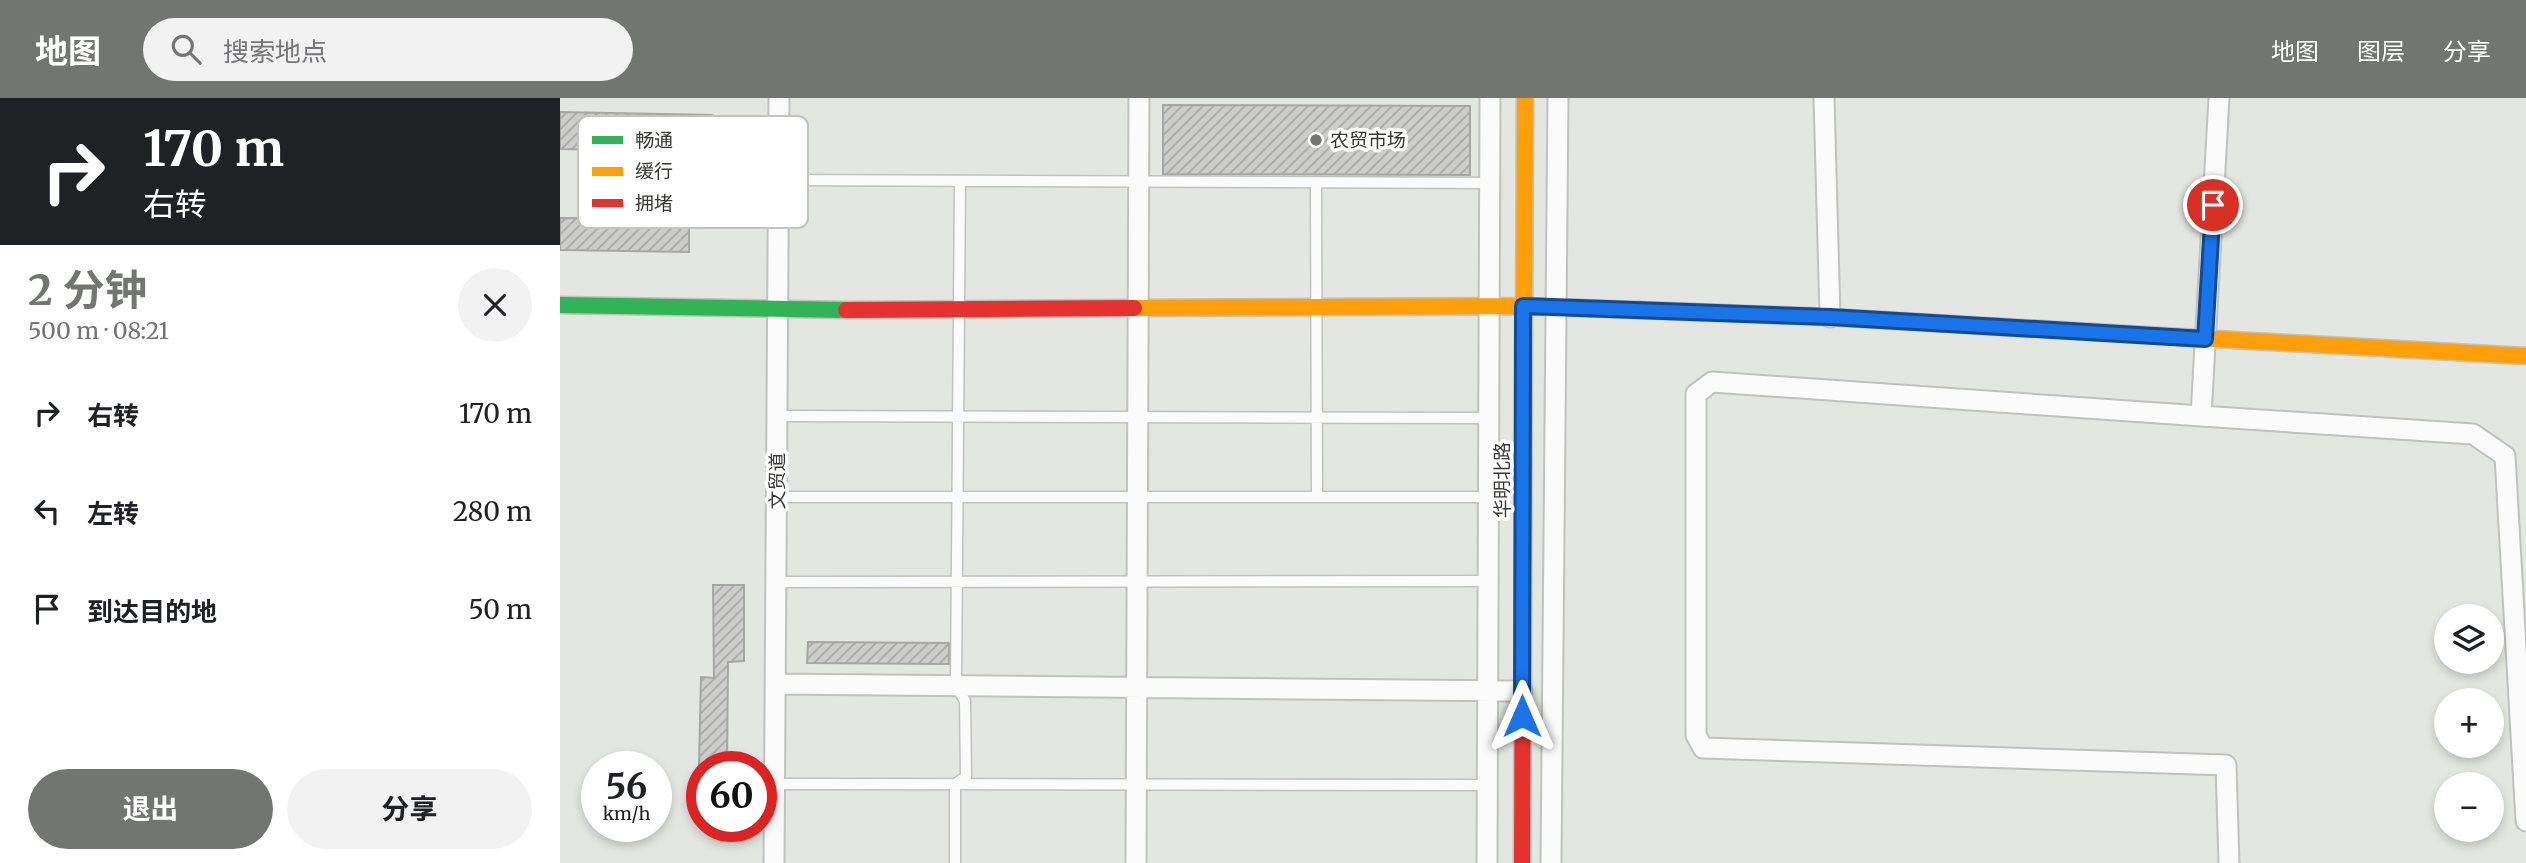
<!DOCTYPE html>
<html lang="zh">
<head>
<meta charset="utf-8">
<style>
	:root { --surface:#fff; --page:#f2f2f2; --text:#202124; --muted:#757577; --accent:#737572 }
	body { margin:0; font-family:Merriweather,"Noto Sans SC",serif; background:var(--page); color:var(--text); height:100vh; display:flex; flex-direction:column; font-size:26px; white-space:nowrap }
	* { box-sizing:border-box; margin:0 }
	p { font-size:23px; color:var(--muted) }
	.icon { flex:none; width:38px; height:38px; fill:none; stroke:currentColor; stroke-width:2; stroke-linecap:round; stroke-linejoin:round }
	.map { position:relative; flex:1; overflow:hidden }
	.side { display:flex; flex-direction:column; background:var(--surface); width:560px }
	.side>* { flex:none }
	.top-card { background:#202124; color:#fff; overflow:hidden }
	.buttons { position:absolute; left:1874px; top:506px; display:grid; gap:14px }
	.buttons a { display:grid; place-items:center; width:70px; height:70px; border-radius:50%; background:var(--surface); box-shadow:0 4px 10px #0003; font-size:35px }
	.speed { position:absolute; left:21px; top:653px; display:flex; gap:14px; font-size:35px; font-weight:700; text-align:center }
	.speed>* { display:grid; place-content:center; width:91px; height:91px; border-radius:50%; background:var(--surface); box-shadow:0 4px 10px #0003; line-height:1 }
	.speed small { font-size:18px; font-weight:400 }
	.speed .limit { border:10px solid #d22; background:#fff; color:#111 }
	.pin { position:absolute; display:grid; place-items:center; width:60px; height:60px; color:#fff; margin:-30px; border:4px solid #fff; border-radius:50%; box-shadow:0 2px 7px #0007 }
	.me { position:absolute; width:77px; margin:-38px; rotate:0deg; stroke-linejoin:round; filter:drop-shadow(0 0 5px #0008) }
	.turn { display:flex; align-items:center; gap:24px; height:147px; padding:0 28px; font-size:32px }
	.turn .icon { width:91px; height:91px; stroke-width:2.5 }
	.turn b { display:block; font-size:49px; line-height:60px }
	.round { display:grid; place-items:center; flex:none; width:74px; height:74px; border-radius:37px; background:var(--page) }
	.head { display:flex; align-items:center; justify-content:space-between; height:119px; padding:0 28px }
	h1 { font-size:42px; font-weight:700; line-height:52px; color:var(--accent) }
	.cta { display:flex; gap:14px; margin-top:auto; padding:14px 28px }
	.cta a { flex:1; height:80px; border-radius:42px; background:var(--accent); color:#fff; font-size:28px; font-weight:700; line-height:80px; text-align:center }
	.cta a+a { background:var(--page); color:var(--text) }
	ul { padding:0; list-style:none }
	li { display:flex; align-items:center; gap:21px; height:98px; padding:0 28px }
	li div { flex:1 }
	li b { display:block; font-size:26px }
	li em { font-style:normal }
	header { display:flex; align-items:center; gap:42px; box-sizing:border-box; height:98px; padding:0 35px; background:var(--accent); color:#fff }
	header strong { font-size:33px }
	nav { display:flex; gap:38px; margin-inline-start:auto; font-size:24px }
	.search { width:490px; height:63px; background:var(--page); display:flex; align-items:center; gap:18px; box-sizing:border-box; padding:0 24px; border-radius:38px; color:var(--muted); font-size:26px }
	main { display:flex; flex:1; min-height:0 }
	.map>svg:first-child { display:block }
	.building { fill:url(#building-hatch); stroke:#a6a7a4; stroke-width:2 }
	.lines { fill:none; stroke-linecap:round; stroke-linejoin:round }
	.lane-casing { stroke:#c0c2bf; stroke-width:13 }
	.street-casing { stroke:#c0c2bf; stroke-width:23 }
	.fast-casing { stroke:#c0c2bf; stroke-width:19 }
	.slow-casing { stroke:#c0c2bf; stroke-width:19 }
	.jam-casing { stroke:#c0c2bf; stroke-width:19 }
	.lane { stroke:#fbfbfb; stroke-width:10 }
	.street { stroke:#fbfbfb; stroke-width:19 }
	.fast { stroke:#30b455; stroke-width:16 }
	.slow { stroke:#ff9f0a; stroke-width:16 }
	.jam { stroke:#e5322d; stroke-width:16 }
	.route-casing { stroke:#114b97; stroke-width:18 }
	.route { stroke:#1a73e8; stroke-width:12 }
	.poi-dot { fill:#737572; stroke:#fff; stroke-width:2.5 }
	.labels { text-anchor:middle; stroke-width:7; stroke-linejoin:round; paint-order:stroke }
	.poi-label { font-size:19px; fill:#363835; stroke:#fff; text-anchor:start }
	.street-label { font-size:19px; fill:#363835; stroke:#fff }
	.key { fill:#fff; stroke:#c3c3c2; stroke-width:2 }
	.key-label { font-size:19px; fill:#363835 }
</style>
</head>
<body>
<header>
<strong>地图</strong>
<div class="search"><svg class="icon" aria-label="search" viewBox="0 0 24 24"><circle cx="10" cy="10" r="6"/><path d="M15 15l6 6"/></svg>搜索地点</div>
<nav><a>地图</a><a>图层</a><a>分享</a></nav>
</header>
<main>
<section class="side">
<div class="top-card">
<div class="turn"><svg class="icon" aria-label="right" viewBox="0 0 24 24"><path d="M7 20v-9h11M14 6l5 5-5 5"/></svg><div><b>170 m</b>右转</div></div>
</div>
<div class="head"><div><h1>2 分钟</h1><p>500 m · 08:21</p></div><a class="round"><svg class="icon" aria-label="close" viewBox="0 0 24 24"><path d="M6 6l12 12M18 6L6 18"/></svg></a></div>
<ul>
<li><svg class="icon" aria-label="right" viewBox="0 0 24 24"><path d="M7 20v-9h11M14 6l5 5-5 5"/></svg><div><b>右转</b></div><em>170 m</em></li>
<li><svg class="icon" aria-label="left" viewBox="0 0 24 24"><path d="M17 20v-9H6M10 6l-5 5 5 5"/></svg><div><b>左转</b></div><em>280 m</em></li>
<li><svg class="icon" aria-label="arrive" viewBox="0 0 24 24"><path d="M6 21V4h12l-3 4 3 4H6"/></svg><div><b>到达目的地</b></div><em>50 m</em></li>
</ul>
<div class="cta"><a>退出</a><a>分享</a></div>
</section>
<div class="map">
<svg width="1966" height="765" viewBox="0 0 1966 765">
	<defs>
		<pattern id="building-hatch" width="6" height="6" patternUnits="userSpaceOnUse" patternTransform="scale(1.75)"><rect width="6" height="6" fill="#cdcecb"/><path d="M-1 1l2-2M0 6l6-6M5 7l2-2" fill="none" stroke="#a7a8a6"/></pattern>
	</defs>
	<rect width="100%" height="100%" fill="#e4e6e2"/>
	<path class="building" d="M 603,7 L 910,8 L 910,77 L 603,76 Z
		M 0,14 L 152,17 L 151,54 L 0,51 Z
		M 0,120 L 129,121 L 129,154 L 0,152 Z
		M 153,487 L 184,487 L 184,563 L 168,564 L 167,668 L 139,668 L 141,579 L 154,580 Z
		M 248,544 L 389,545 L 389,566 L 247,565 Z"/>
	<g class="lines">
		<g class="lane-casing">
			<path id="lane" d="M 219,82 L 929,85
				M 756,85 L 757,399
				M 217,318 L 928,320
				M 217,399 L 928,399
				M 216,484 L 928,483
				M 215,686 L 927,687
				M 395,765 L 395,686 L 406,679 L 405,603 L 396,587 L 400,83"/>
		</g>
		<g class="street-casing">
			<path id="street" d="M 1264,0 L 1270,219
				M 1659,0 L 1641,318 L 1152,284 L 1136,296 L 1136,637 L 1143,650 L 1666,667 L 1669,765
				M 1641,318 L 1913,336 L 1945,358 L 1966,723
				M 216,586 L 962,593
				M 214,765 L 219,0
				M 576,765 L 579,0
				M 927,765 L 930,0
				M 991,765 L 998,0"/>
		</g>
		<g class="fast-casing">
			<path id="fast" d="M 0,207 L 286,212"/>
		</g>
		<g class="slow-casing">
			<path id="slow" d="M 574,210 L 963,208 L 1079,212
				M 964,236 L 965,0
				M 1638,240 L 1966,258"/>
		</g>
		<g class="jam-casing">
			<path id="jam" d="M 286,212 L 574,210
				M 1079,212 L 1270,219 L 1638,240
				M 962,765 L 964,236"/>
		</g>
		<use href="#lane" class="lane"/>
		<use href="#street" class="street"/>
		<use href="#fast" class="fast"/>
		<use href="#slow" class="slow"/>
		<use href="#jam" class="jam"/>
	</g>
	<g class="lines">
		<g class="route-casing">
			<path id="route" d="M 962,618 L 963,208 L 1270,219 L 1645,241 L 1653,107"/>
		</g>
		<use href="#route" class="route"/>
	</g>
	<circle class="poi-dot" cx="756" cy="42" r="7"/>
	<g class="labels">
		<g class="poi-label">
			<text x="770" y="49">农贸市场</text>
		</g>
		<g class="street-label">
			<text transform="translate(942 382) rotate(-90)" y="7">华明北路</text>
			<text transform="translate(217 383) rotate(-90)" y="7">文贸道</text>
		</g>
	</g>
	<rect x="18" y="18" width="230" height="112" rx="10" class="key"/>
	<rect x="32" y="38" width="31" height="8" fill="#30b455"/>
	<rect x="32" y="69" width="31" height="9" fill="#ff9f0a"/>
	<rect x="32" y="101" width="31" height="8" fill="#e5322d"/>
	<g class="key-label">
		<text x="75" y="49">畅通</text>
		<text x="75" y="80">缓行</text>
		<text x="75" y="112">拥堵</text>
	</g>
</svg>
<div class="buttons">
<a><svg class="icon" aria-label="layers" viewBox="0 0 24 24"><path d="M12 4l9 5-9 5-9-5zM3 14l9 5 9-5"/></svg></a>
<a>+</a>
<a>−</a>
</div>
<div class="speed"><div>56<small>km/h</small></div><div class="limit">60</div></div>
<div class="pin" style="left:1653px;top:107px;background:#d93025"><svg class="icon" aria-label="arrive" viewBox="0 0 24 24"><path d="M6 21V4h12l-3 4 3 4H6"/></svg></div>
<svg class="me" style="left:962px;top:618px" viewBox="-20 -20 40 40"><path d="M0-17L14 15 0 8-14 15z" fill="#1a73e8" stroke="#fff" stroke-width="4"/></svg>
</div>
</main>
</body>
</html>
